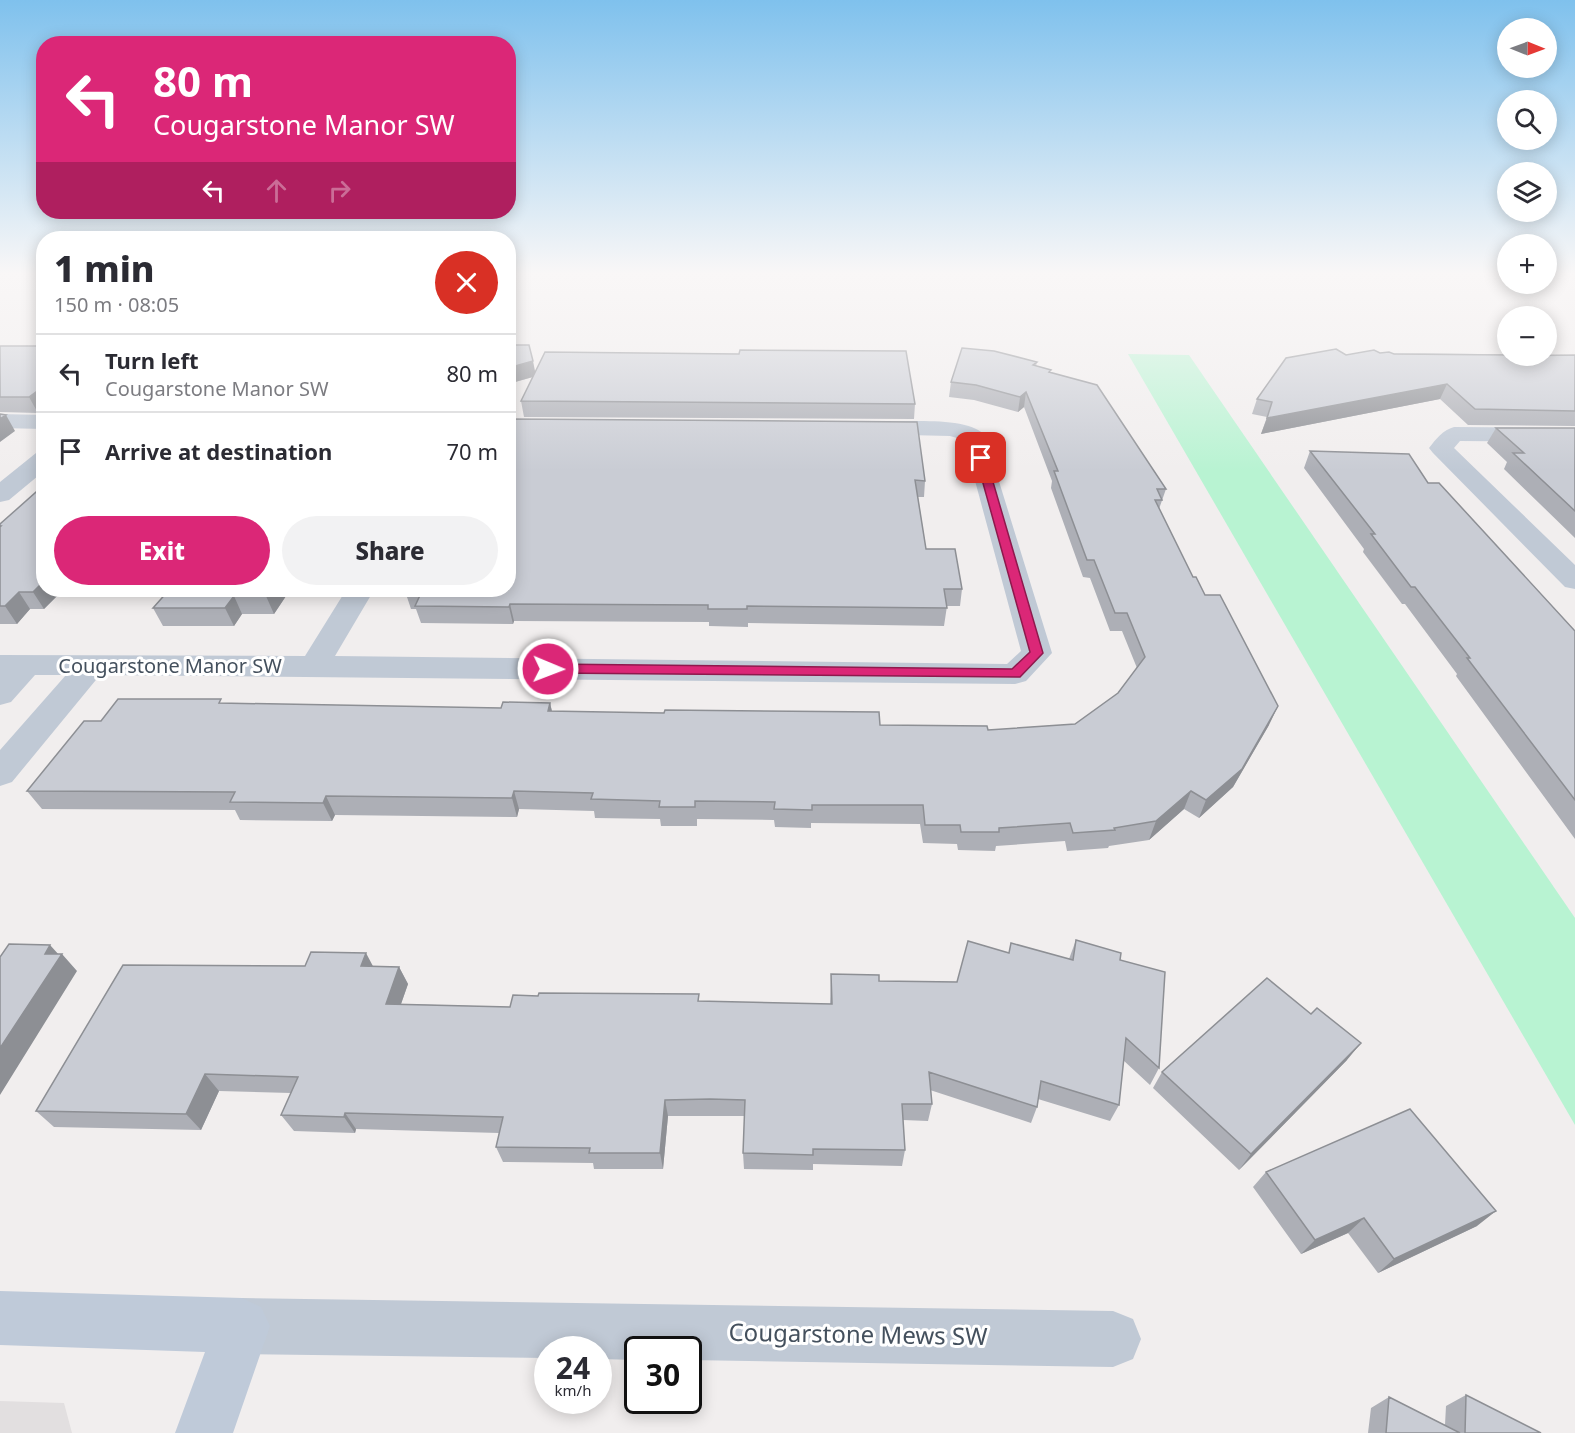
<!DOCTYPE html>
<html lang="en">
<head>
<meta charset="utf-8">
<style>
	:root { --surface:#fff; --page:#f2f2f3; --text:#2b2b33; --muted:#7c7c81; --line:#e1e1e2; --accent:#db2777 }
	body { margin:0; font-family:"Noto Sans",sans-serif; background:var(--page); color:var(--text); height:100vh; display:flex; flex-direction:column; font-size:22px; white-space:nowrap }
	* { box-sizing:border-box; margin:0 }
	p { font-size:20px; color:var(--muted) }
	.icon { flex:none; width:33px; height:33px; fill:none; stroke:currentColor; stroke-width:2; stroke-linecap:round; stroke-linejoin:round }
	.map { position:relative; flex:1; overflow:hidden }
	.details { position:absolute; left:36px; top:231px; width:480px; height:366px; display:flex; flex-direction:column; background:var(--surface); border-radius:24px; box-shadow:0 3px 15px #0003 }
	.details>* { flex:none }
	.banner { position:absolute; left:36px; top:36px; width:480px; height:183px; border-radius:24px; box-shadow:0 3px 15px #0003; background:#db2777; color:#fff; overflow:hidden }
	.needle { width:39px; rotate:91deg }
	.controls { position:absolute; left:1497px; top:18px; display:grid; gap:12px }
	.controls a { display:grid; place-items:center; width:60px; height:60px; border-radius:50%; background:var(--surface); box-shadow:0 3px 15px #0003; font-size:30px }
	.speed { position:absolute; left:534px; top:1336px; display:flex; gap:12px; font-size:30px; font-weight:700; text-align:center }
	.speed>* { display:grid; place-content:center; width:78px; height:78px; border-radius:50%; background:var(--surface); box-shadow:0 3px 15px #0003; line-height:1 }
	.speed small { font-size:15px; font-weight:400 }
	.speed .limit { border:3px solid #111; border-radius:9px; background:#fff; color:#111 }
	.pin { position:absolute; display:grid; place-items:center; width:51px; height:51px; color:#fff; margin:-26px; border-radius:12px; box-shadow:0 3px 9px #0006 }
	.me { position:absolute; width:66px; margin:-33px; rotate:91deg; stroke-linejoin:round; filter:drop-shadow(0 0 4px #0008) }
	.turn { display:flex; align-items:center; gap:21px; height:126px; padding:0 18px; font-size:27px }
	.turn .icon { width:78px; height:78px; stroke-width:2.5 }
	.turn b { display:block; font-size:42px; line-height:51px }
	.lanes { display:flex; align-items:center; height:57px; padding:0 18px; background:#0003; justify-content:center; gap:30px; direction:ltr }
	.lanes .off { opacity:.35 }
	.round { display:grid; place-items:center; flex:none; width:63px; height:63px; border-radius:32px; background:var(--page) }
	.headline { display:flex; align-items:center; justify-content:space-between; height:102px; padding:0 18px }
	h1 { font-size:36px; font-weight:800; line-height:45px }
	.cta { display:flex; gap:12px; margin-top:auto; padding:12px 18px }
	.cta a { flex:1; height:69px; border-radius:36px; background:var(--accent); color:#fff; font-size:24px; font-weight:800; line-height:69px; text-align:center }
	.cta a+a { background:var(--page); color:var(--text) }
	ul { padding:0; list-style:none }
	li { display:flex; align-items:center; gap:18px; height:78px; padding:0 18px; border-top:2px solid var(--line) }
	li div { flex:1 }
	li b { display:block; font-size:22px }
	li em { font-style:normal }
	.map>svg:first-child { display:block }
	.education { fill:#e2dfe0 }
	.green { fill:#b8f3d2 }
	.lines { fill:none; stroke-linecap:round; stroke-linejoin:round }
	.street { fill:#c0c9d5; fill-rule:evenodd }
	.secondary { fill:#bfcad9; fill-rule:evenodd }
	.wall { fill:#adafb6 }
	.shaded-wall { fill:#8d8f94 }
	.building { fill:#c9ccd4; stroke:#8d8f94; stroke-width:1.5 }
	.route { fill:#db2777; stroke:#8e194d; stroke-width:1.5 }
	.labels { text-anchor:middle; stroke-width:6; stroke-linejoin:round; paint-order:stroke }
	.street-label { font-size:20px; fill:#44505d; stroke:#fff }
	.near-street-label { font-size:24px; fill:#44505d; stroke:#fff }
</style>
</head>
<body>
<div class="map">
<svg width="1575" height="1433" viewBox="0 0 1575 1433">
	<rect width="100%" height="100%" fill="#f1eeee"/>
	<path class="education" d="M 0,1401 L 64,1403 L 72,1433 L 0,1433 Z"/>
	<path class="green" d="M 1128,354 L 1189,355 L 1575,918 L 1575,1125 Z"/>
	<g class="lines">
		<path class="street" d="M 0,414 L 44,415 L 44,429 L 0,428 Z
			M 874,422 C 898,422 971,415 985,436 L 1052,653 L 1026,681 L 1015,684 L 100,675 L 12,782 L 0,786 L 0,750 L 66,675 L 35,675 L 11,702 L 0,705 L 0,655 L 305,656 L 346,590 L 374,590 L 335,656 L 1007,664 L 1021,651 L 964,440 L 950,436 L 866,434 L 863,429 L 866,424 Z
			M 1454,427 L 1575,428 L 1575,442 L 1460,441 L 1454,448 L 1575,565 L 1575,589 L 1565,587 L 1433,453 L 1429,448 C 1436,439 1443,430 1454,427 Z
			M 44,451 L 44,471 L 9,500 L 0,502 L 0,482 L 36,453 Z
			M 242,1298 L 1113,1311 L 1133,1319 L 1141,1339 L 1133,1359 L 1113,1367 L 688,1360 L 688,1350 L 638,1350 L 638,1360 L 598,1359 L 598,1350 L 548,1350 L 548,1358 L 242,1354 L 223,1345 L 214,1326 L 223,1307 Z"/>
		<path class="secondary" d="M 0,1291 L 242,1298 L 261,1307 L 270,1326 L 233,1433 L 175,1433 L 205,1352 L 0,1345 Z"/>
	</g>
	<path class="wall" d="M 0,346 L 44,346 L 38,413 L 0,412 Z
		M 1380,353 L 1575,355 L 1575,426 L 1468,425 L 1440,399 L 1261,434 L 1267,417 L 1252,414 L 1257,399 L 1346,355 Z
		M 1037,362 L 1036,366 L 1051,373 L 1166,489 L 1159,509 L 1193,577 L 1269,725 L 1233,787 L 1199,818 L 1184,809 L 1149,840 L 1109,846 L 1108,848 L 1067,851 L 1065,841 L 996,846 L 995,851 L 958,850 L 957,844 L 923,843 L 920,824 L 811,823 L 811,828 L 775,827 L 774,820 L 697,819 L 697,826 L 661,826 L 660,819 L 595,818 L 594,811 L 519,809 L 517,817 L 335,815 L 332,821 L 240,820 L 235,810 L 42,809 L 27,791 L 101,721 L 223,703 L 501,708 L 550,703 L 552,711 L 880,725 L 988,730 L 1075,724 L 1118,693 L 1137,668 L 1122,631 L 1110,631 L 1090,578 L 1083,577 L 1051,488 L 1052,481 L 1024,407 L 1018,412 L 974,400 L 949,397 L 951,382 Z
		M 535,372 L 915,404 L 914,419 L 524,417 L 521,401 L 533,377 L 508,384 Z
		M 508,426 L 925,481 L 924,497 L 918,497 L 926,549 L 962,589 L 960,606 L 947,606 L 944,626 L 748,623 L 748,627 L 709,626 L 709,622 L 514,621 L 513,624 L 421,623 L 416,609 L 411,609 L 405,591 L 508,590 Z
		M 1496,428 L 1575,428 L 1575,538 L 1504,469 L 1507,462 L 1487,443 Z
		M 1310,451 L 1428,483 L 1575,631 L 1575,839 L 1456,676 L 1457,674 L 1405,604 L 1402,604 L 1363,552 L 1364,549 L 1304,468 Z
		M 0,524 L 44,590 L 63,590 L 44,609 L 30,609 L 17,624 L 0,624 Z
		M 163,590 L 290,590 L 274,614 L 242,614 L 234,626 L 163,626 L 153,608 L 166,593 Z
		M 1076,940 L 1120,960 L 1159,1068 L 1150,1085 L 1123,1060 L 1119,1105 L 1110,1121 L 1038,1099 L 1037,1107 L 1031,1123 L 930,1090 L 932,1104 L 928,1121 L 903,1120 L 905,1150 L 902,1166 L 813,1164 L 813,1170 L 744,1169 L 743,1153 L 745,1116 L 668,1116 L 663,1169 L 594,1169 L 593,1163 L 503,1162 L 496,1147 L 499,1133 L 356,1129 L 355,1133 L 294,1131 L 281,1115 L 291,1093 L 219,1091 L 201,1130 L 54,1127 L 36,1111 L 373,966 L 399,967 L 408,984 L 401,1004 L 510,1007 L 699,1002 L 830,1004 L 831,974 L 879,981 L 957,982 L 1009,953 L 1011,943 L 1069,959 Z
		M 1347,1060 L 1239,1170 L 1153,1088 L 1162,1072 Z
		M 1266,1172 L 1477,1226 L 1378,1273 L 1348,1233 L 1301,1254 L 1253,1187 Z
		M 1466,1395 L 1541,1433 L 1368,1433 L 1371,1408 L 1389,1397 L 1445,1425 L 1446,1406 Z"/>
	<path class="shaded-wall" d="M 533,361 L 536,376 L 508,384 L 508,368 Z
		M 1447,384 L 1440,399 L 1261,434 L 1267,418 Z
		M 44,386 L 44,408 L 38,413 L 29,397 Z
		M 1026,392 L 1024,407 L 1018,412 L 1020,397 Z
		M 6,415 L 15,431 L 0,442 L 0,419 Z
		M 44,581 L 44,590 L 63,590 L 44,609 L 33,592 Z
		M 271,590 L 290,590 L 274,614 L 266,596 Z
		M 19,592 L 30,609 L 17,624 L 5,606 Z
		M 234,596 L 242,614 L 234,626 L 225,608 Z
		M 510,604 L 514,621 L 513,624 L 509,607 Z
		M 550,703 L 554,721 L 548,711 Z
		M 1278,706 L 1269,725 L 1233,787 L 1199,818 L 1206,800 Z
		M 514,791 L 519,809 L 517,817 L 512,798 Z
		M 1191,791 L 1184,809 L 1149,840 L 1156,821 Z
		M 326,796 L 335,815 L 332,821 L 323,803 Z
		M 50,945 L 60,956 L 62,954 L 77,971 L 0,1095 L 0,1048 L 45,954 Z
		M 366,953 L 375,970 L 361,966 Z
		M 399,967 L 408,984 L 395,1021 L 386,1004 Z
		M 1361,1043 L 1347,1060 L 1239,1170 L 1251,1154 Z
		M 205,1074 L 219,1091 L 201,1130 L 186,1114 Z
		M 665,1100 L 668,1116 L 663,1169 L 660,1153 Z
		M 345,1113 L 356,1129 L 355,1133 L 344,1117 Z
		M 1496,1211 L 1477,1226 L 1378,1273 L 1394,1259 Z
		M 1364,1218 L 1348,1233 L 1301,1254 L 1315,1240 Z"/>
	<path class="building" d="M 508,345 L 529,345 L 533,361 L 508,368 Z
		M 0,346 L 44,346 L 44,386 L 29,397 L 0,397 Z
		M 962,348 L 994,351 L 1037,362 L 1033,365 L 1051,370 L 1049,372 L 1097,385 L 1166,489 L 1157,489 L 1162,500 L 1155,500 L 1193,577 L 1196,577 L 1205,595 L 1220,595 L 1278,706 L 1242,769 L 1206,800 L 1191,791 L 1156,821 L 1114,828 L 1115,830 L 1073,833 L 1070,823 L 999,828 L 999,832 L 961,832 L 960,825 L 925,825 L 923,805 L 812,805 L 812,810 L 774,809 L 775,802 L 695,801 L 695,807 L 659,807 L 660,801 L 591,799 L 593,793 L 514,791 L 512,798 L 326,796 L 323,803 L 230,802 L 235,792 L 27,791 L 84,721 L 101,721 L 118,699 L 221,699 L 219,703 L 501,708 L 503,702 L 550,703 L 548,711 L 664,713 L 665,710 L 879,712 L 880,725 L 987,726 L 988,730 L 1075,724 L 1118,693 L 1145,657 L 1127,613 L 1115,613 L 1094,560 L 1087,560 L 1054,471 L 1058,471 L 1026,392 L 1020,397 L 976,385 L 951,382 Z
		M 1336,349 L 1346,355 L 1374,350 L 1380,353 L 1389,352 L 1394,354 L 1508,355 L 1508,356 L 1575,355 L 1575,411 L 1475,409 L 1447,384 L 1267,418 L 1272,402 L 1257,399 L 1286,358 Z
		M 740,350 L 906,351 L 915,404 L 521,401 L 545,352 L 739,354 Z
		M 0,414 L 6,415 L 0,419 Z
		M 512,419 L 917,422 L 925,481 L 915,480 L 926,549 L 955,549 L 962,589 L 944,589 L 947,608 L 747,606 L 747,609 L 708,609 L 708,605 L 510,604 L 509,607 L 415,606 L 422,591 L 405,591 L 406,590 L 508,590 L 508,426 Z
		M 1496,428 L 1575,428 L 1575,511 L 1513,453 L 1524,453 Z
		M 1310,451 L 1409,454 L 1428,483 L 1439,483 L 1575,631 L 1575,800 L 1467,658 L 1470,658 L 1415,587 L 1411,587 L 1371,534 L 1375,534 Z
		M 44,485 L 44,581 L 33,592 L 19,592 L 5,606 L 0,606 L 0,527 L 1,526 L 0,526 L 0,524 Z
		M 169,590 L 271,590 L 266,596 L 234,596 L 225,608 L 153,608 Z
		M 1076,940 L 1121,953 L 1120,960 L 1165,972 L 1159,1068 L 1126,1038 L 1119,1105 L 1041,1081 L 1037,1107 L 929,1072 L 932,1104 L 902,1104 L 905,1150 L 813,1149 L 813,1155 L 743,1153 L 745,1100 L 710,1099 L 665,1100 L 660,1153 L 589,1153 L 590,1148 L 496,1147 L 503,1117 L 345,1113 L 344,1117 L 281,1115 L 298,1077 L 205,1074 L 186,1114 L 36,1111 L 123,965 L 305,966 L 311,952 L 366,953 L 361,966 L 399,967 L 386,1004 L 510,1007 L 513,995 L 538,996 L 539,993 L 699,994 L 698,1001 L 832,1004 L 831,974 L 879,975 L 879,981 L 957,982 L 968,941 L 1009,953 L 1011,943 L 1073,960 Z
		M 9,944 L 50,945 L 45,954 L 62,954 L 0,1048 L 0,957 Z
		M 1267,978 L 1311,1014 L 1317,1008 L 1361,1043 L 1251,1154 L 1162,1072 Z
		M 1410,1109 L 1496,1211 L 1394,1259 L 1364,1218 L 1315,1240 L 1266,1172 Z
		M 1466,1395 L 1541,1433 L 1465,1433 Z
		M 1389,1397 L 1460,1433 L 1386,1433 Z"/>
	<linearGradient id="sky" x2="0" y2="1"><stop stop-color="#7fc1ed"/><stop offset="0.58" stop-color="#f9f7f7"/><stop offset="1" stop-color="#f9f7f7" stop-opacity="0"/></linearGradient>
	<rect width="1575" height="471" fill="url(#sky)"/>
	<path class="route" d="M 981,455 L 986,458 L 1043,653 L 1020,677 L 548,673 L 542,669 L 548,664 L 1012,669 L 1030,652 L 976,458 Z"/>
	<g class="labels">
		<g class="street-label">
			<text x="170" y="673">Cougarstone Manor SW</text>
		</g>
		<g class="near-street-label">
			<text transform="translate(858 1335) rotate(1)" y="8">Cougarstone Mews SW</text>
		</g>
	</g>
</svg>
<div class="controls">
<a><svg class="needle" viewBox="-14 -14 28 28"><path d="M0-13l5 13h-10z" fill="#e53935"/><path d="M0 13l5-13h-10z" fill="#7c7c81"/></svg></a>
<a><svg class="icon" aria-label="search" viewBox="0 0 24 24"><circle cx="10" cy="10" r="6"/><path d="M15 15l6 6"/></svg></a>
<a><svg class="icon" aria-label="layers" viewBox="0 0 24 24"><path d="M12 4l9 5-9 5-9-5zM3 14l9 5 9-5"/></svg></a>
<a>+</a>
<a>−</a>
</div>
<div class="speed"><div>24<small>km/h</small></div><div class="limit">30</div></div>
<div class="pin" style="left:981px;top:458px;background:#d93025"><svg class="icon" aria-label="arrive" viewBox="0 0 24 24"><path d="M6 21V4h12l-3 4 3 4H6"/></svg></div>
<svg class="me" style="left:548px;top:669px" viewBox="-20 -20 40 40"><circle r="17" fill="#db2777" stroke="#fff" stroke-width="3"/><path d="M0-11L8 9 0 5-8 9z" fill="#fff"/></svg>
<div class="banner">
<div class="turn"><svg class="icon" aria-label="left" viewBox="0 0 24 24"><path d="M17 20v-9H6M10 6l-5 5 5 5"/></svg><div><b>80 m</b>Cougarstone Manor SW</div></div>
<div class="lanes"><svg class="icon" aria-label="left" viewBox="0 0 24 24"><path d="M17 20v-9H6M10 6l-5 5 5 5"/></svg><svg class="icon off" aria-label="ahead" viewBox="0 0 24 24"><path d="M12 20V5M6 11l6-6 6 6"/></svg><svg class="icon off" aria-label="right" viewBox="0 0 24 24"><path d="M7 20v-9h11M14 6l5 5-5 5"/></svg></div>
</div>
<section class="details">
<div class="headline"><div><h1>1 min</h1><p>150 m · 08:05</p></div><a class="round" style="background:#d93025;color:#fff"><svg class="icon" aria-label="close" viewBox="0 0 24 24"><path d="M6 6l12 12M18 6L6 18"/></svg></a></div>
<ul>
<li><svg class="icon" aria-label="left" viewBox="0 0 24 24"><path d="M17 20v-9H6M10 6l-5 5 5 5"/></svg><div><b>Turn left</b><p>Cougarstone Manor SW</p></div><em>80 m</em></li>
<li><svg class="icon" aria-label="arrive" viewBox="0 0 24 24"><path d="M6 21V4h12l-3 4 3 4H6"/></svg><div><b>Arrive at destination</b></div><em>70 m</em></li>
</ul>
<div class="cta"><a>Exit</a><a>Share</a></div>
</section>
</div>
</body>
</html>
